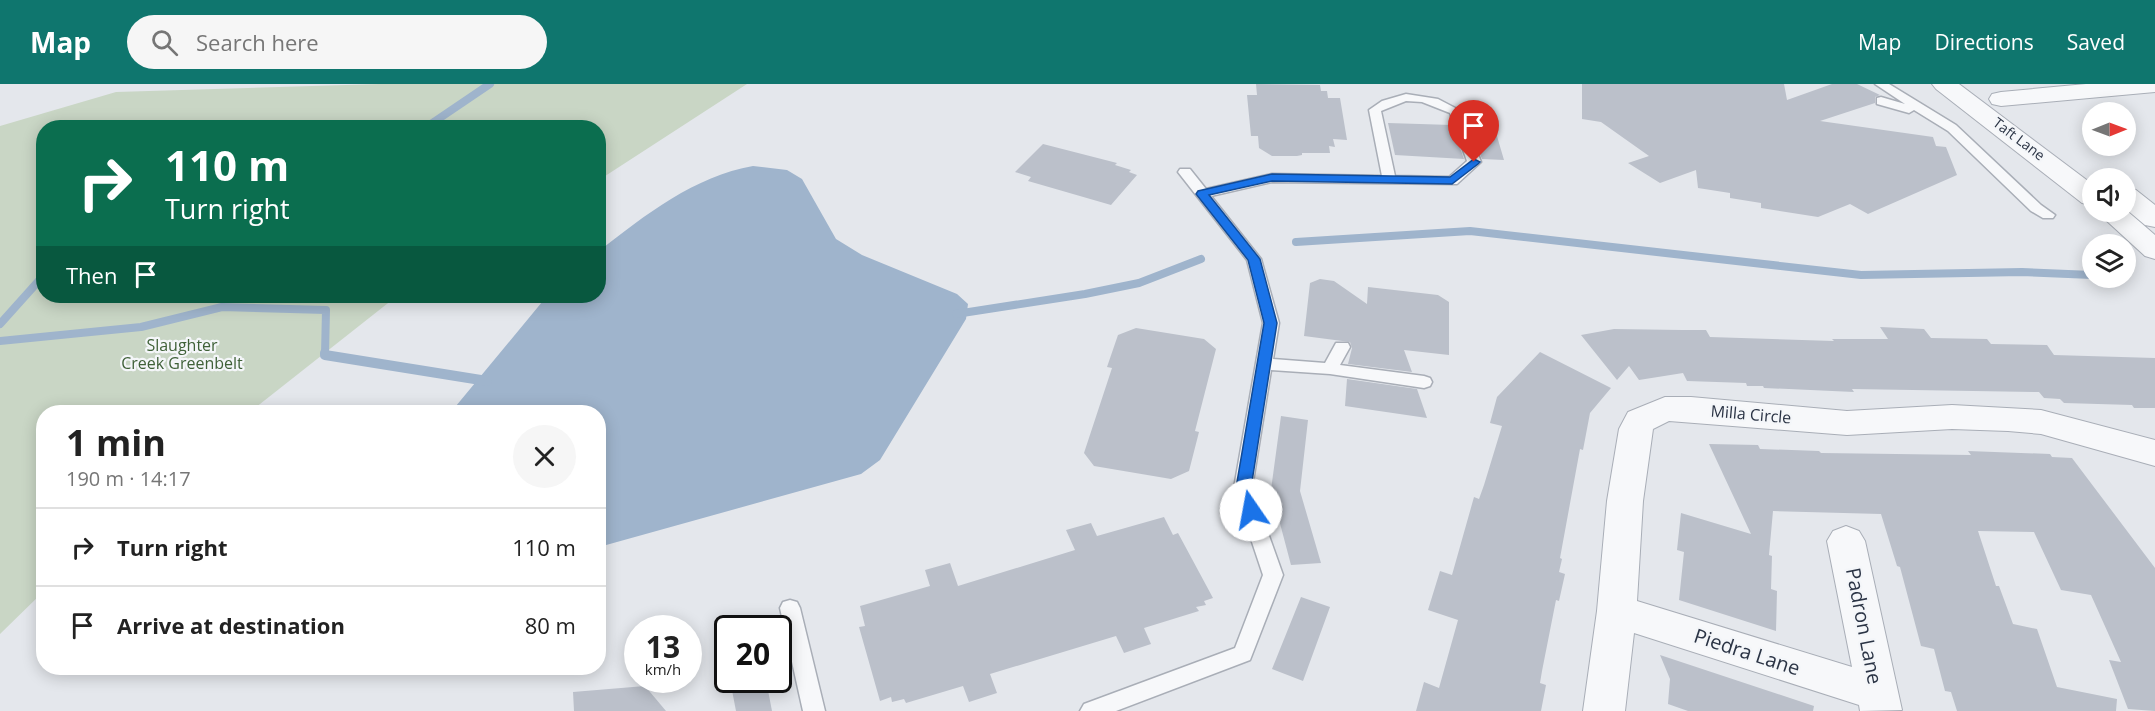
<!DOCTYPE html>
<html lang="en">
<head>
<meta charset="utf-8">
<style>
	:root { --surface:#fff; --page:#f6f6f6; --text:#222; --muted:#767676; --line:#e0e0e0; --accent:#0f766e }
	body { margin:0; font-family:"Open Sans",sans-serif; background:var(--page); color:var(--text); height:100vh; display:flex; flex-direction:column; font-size:22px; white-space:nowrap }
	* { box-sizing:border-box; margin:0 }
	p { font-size:20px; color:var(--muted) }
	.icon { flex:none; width:33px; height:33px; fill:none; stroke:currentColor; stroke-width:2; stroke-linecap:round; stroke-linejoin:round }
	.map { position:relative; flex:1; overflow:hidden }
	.sheet { position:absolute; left:36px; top:321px; width:570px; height:270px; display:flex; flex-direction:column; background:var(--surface); border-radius:24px; box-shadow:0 3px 15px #0003 }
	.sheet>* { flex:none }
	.banner { position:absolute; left:36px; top:36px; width:570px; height:183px; border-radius:24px; box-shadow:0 3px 15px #0003; background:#0b6e4f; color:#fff; overflow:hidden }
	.needle { width:39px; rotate:89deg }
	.controls { position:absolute; left:2082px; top:18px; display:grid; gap:12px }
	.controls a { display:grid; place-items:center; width:54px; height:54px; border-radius:50%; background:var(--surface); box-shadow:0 3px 15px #0003; font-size:30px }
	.speed { position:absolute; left:624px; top:531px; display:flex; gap:12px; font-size:30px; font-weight:700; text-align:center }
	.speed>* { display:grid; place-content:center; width:78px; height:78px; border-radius:50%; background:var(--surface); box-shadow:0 3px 15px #0003; line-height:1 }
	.speed small { font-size:15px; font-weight:400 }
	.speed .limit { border:3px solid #111; border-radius:9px; background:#fff; color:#111 }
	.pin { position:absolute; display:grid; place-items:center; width:51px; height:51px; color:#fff; margin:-62px -26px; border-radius:50% 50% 50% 0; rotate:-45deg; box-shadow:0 0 6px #0007 }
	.pin .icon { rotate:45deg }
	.me { position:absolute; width:66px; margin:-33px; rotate:348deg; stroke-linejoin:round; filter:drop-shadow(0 0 4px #0008) }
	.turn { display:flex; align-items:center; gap:21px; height:126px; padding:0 30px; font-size:27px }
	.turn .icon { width:78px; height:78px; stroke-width:2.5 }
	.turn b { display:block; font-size:42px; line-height:51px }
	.then { display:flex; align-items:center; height:57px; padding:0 30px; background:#0003; gap:12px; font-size:22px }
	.round { display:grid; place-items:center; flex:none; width:63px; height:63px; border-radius:32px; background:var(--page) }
	.overview { display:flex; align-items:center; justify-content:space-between; height:102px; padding:0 30px }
	h1 { font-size:36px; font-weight:700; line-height:45px }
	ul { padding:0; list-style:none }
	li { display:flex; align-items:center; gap:18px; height:78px; padding:0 30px; border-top:2px solid var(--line) }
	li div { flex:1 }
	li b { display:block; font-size:22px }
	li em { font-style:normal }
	header { display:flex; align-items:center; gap:36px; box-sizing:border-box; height:84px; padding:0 30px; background:var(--accent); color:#fff }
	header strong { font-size:28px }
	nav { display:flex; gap:33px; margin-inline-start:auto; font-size:21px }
	.search { width:420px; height:54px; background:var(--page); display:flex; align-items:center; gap:15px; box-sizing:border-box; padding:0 21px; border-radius:33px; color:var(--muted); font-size:22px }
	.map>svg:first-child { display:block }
	.green { fill:#c9d6c5 }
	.water { fill:#9fb4cc }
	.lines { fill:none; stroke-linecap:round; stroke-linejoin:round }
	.stream-far1 { stroke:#9fb4cc; stroke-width:8 }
	.stream { stroke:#9fb4cc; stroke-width:10 }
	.building { fill:#bbc0ca }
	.service-casing { stroke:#a9aeb7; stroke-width:3 }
	.minor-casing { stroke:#a9aeb7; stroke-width:2 }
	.service { fill:#f7f8fa; fill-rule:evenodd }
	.minor { fill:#f7f8fa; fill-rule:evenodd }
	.route { fill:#1a73e8; stroke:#114b97; stroke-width:1.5 }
	.labels { text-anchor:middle; stroke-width:4.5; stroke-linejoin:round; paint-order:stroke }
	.far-street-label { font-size:14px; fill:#2b3445; stroke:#f4f6f9 }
	.park-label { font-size:16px; fill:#3f6138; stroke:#f4f6f9 }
	.street-label { font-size:16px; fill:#2b3445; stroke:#f4f6f9 }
	.near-street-label { font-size:20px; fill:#2b3445; stroke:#f4f6f9 }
</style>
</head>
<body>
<header>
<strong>Map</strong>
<div class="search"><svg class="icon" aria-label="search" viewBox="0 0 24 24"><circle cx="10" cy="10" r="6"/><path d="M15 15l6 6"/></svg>Search here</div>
<nav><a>Map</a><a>Directions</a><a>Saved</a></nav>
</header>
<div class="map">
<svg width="2155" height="627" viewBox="0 0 2155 627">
	<rect width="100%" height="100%" fill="#e4e7ec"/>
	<path class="green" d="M 379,0 L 747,0 L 599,96 L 598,44 L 44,44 L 44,212 L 397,212 L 250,328 L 44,328 L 43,508 L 0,550 L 0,42 L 116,8 Z"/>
	<path class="water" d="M 753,82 L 787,86 L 802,95 L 836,155 L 862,171 L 957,210 L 968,220 L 966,235 L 880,376 L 861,390 L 599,463 L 598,328 L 451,328 L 547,212 L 598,212 L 599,167 C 645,131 695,92 753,82 Z"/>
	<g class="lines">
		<path class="stream-far1" d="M 425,44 L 490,0
			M 1296,158 L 1470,147 L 1861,191 L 2022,188 L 2092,191
			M 956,230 L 1085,210 L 1139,199 L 1201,175
			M 0,240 L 44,191
			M 0,257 L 141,243 L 222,223 L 326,226 L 325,270"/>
		<path class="stream" d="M 325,269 L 325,271 L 487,297"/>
	</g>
	<path class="building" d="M 1256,0 L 1320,1 L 1321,7 L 1327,7 L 1328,14 L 1340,14 L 1347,56 L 1333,55 L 1335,63 L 1329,62 L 1330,69 L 1302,69 L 1302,71 L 1297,72 L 1272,72 L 1259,64 L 1258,52 L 1251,52 L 1247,11 L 1257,11 Z
		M 1582,0 L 1784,0 L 1787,16 L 1832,0 L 1857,0 L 1880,11 L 1875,13 L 1875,19 L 1820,37 L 1933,53 L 1936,62 L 1946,63 L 1957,91 L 1868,130 L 1850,120 L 1818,133 L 1761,124 L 1761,119 L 1730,114 L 1730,109 L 1698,104 L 1696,86 L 1660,99 L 1628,79 L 1649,72 L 1601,38 L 1582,35 Z
		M 1388,39 L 1452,41 L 1464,75 L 1395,71 Z
		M 1469,42 L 1494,42 L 1504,76 L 1482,75 Z
		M 1043,60 L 1117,79 L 1115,81 L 1131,86 L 1129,88 L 1137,91 L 1111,121 L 1028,97 L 1031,93 L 1015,88 Z
		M 1320,195 L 1334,197 L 1367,220 L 1368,203 L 1438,211 L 1449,218 L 1449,271 L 1404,266 L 1412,288 L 1348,280 L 1352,264 L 1350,258 L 1304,252 L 1310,199 Z
		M 1880,243 L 1924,245 L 1931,254 L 1987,255 L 1991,260 L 2047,261 L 2054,271 L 2155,274 L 2155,324 L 2134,324 L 2132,321 L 2064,319 L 2060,315 L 2044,314 L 2039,308 L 1852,305 L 1854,308 L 1764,304 L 1763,302 L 1747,302 L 1746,299 L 1687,297 L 1683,289 L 1639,296 L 1629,282 L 1617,296 L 1581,251 L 1614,245 L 1682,246 L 1706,246 L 1710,253 L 1834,257 L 1832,255 L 1888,255 Z
		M 1136,244 L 1204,255 L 1216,265 L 1195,347 L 1199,348 L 1189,387 L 1171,395 L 1094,382 L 1084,369 L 1112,284 L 1107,283 L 1118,251 Z
		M 1540,268 L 1611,304 L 1590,329 L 1583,366 L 1580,365 L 1560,474 L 1562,475 L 1559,488 L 1565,490 L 1559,517 L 1556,516 L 1542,587 L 1540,599 L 1546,601 L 1541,627 L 1416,627 L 1424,598 L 1439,604 L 1458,536 L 1428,526 L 1440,487 L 1452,491 L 1474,413 L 1479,415 L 1484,401 L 1502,342 L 1490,339 L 1497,313 Z
		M 1347,295 L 1417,305 L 1427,334 L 1345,322 Z
		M 1281,332 L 1308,336 L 1300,407 L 1321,479 L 1291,481 L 1273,413 L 1270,413 Z
		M 1709,360 L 1758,361 L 1760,365 L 1819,367 L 1821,369 L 1971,371 L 1968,367 L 2050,370 L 2052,373 L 2072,374 L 2155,484 L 2155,627 L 2128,625 L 2109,576 L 2121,578 L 2091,511 L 2061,506 L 2034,448 L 1978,447 L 1996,502 L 1999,502 L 2013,540 L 2037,545 L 2057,603 L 2117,615 L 2116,627 L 1957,627 L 1951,608 L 1945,607 L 1934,565 L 1921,562 L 1900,483 L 1897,482 L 1881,430 L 1773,427 L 1769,471 L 1772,472 L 1771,505 L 1777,507 L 1776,547 L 1679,516 L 1684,468 L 1677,466 L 1681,429 L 1751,450 Z
		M 1164,433 L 1173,451 L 1178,449 L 1213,514 L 1204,517 L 1206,521 L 1196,523 L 1199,527 L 1144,544 L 1151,560 L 1124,569 L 1116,552 L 990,590 L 997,609 L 969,618 L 963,602 L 906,619 L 904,615 L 892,618 L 891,613 L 880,617 L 859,543 L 865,542 L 860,522 L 930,502 L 925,486 L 950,479 L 958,502 L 1075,466 L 1066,446 L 1091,439 L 1097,452 Z
		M 1301,513 L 1330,523 L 1303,597 L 1272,585 Z
		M 1660,571 L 1814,622 L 1813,627 L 1688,627 L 1668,620 L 1670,595 Z
		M 730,596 L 766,596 L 772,627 L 736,627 Z
		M 645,602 L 666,627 L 574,627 L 573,608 Z"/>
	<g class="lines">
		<g class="service-casing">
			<path id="service" d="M 1875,0 L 1889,0 L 1956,41 L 2041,121 L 2055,131 L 2053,134 L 2043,134 L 2031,127 L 1948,47 L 1914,26 L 1909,29 L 1877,20 L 1877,14 L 1881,13 L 1905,20 Z
				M 1406,10 L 1438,15 L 1461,27 L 1481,78 L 1457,100 L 1272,98 L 1211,112 L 1261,175 L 1279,239 L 1273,275 L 1325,279 L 1336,259 L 1348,259 L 1350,263 L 1340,281 L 1424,292 L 1430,294 L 1432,298 L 1430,302 L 1424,304 L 1330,290 L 1271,286 L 1252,404 L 1283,491 L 1250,576 L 1116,627 L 1080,627 L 1084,620 L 1235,564 L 1263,491 L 1234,404 L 1263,239 L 1247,176 L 1178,88 L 1180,85 L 1190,85 L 1206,105 L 1272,90 L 1382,92 L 1369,26 L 1382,17 ZM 1406,17 L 1422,18 L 1450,29 L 1467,77 L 1449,93 L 1395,92 L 1381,27 Z
				M 790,516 L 797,518 L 800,524 L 825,627 L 803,627 L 780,524 L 783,518 Z"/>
		</g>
		<g class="minor-casing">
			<path id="minor" d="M 1932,0 L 1959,0 L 2092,100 L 2092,121 L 2082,119 L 1936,5 Z
				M 2086,0 L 2155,0 L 2155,8 L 2001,22 L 1992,20 L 1989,15 L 1992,10 L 2001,8 Z
				M 2126,104 L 2136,106 L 2155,121 L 2155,143 L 2145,141 L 2126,125 Z
				M 2126,126 L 2155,151 L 2155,175 L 2145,172 L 2097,128 Z
				M 1665,313 L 1691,313 L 1847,327 L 1952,321 L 2041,326 L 2155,356 L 2155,382 L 2041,350 L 2008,347 L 1952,345 L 1847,351 L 1669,337 L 1653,345 L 1643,417 L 1637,517 L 1852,583 L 1827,457 L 1833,447 L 1846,442 L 1859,447 L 1865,457 L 1902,626 L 1860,627 L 1859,621 L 1634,549 L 1625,627 L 1583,627 L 1597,527 L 1607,417 L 1619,345 L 1628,328 Z"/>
		</g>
		<use href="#service" class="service"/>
		<use href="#minor" class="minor"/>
	</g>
	<path class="route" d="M 1474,75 L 1480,78 L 1478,80 L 1452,100 L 1272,97 L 1209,111 L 1260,175 L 1277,239 L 1251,404 L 1258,426 L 1256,430 L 1245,430 L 1236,404 L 1264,239 L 1248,176 L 1196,110 L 1198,107 L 1272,90 L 1450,93 Z"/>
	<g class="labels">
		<g class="far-street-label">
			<text transform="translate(2019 55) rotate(37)" y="5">Taft Lane</text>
		</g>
		<g class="park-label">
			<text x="182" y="267">Slaughter<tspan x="182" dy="18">Creek Greenbelt</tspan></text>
		</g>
		<g class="street-label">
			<text transform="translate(1751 330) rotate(5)" y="6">Milla Circle</text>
		</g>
		<g class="near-street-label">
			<text transform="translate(1864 542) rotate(79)" y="7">Padron Lane</text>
			<text transform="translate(1747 568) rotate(18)" y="7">Piedra Lane</text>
		</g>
	</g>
</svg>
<div class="controls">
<a><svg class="needle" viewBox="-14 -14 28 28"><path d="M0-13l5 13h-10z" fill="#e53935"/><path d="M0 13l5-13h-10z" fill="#767676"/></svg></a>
<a><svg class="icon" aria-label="sound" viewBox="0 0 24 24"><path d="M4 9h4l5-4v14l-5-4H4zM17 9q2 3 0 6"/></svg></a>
<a><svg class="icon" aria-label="layers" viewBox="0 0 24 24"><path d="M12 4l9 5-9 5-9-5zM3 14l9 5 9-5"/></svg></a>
</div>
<div class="speed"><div>13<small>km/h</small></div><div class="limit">20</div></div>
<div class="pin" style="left:1474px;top:78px;background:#d93025"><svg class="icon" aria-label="arrive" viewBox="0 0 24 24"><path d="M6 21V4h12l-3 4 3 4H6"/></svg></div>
<svg class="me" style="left:1251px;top:426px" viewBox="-20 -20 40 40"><circle r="19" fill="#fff"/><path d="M0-13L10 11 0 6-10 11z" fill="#1a73e8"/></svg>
<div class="banner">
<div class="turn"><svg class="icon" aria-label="right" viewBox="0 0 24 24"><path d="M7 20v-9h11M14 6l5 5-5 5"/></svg><div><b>110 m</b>Turn right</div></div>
<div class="then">Then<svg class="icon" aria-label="arrive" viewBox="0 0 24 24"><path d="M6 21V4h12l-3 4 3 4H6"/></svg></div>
</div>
<section class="sheet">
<div class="overview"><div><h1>1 min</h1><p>190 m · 14:17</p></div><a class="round"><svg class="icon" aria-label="close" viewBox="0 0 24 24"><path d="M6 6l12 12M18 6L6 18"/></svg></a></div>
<ul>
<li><svg class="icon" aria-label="right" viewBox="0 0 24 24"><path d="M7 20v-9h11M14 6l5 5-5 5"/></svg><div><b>Turn right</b></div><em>110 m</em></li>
<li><svg class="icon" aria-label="arrive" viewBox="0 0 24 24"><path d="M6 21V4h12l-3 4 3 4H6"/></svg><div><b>Arrive at destination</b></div><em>80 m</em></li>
</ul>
</section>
</div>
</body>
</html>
